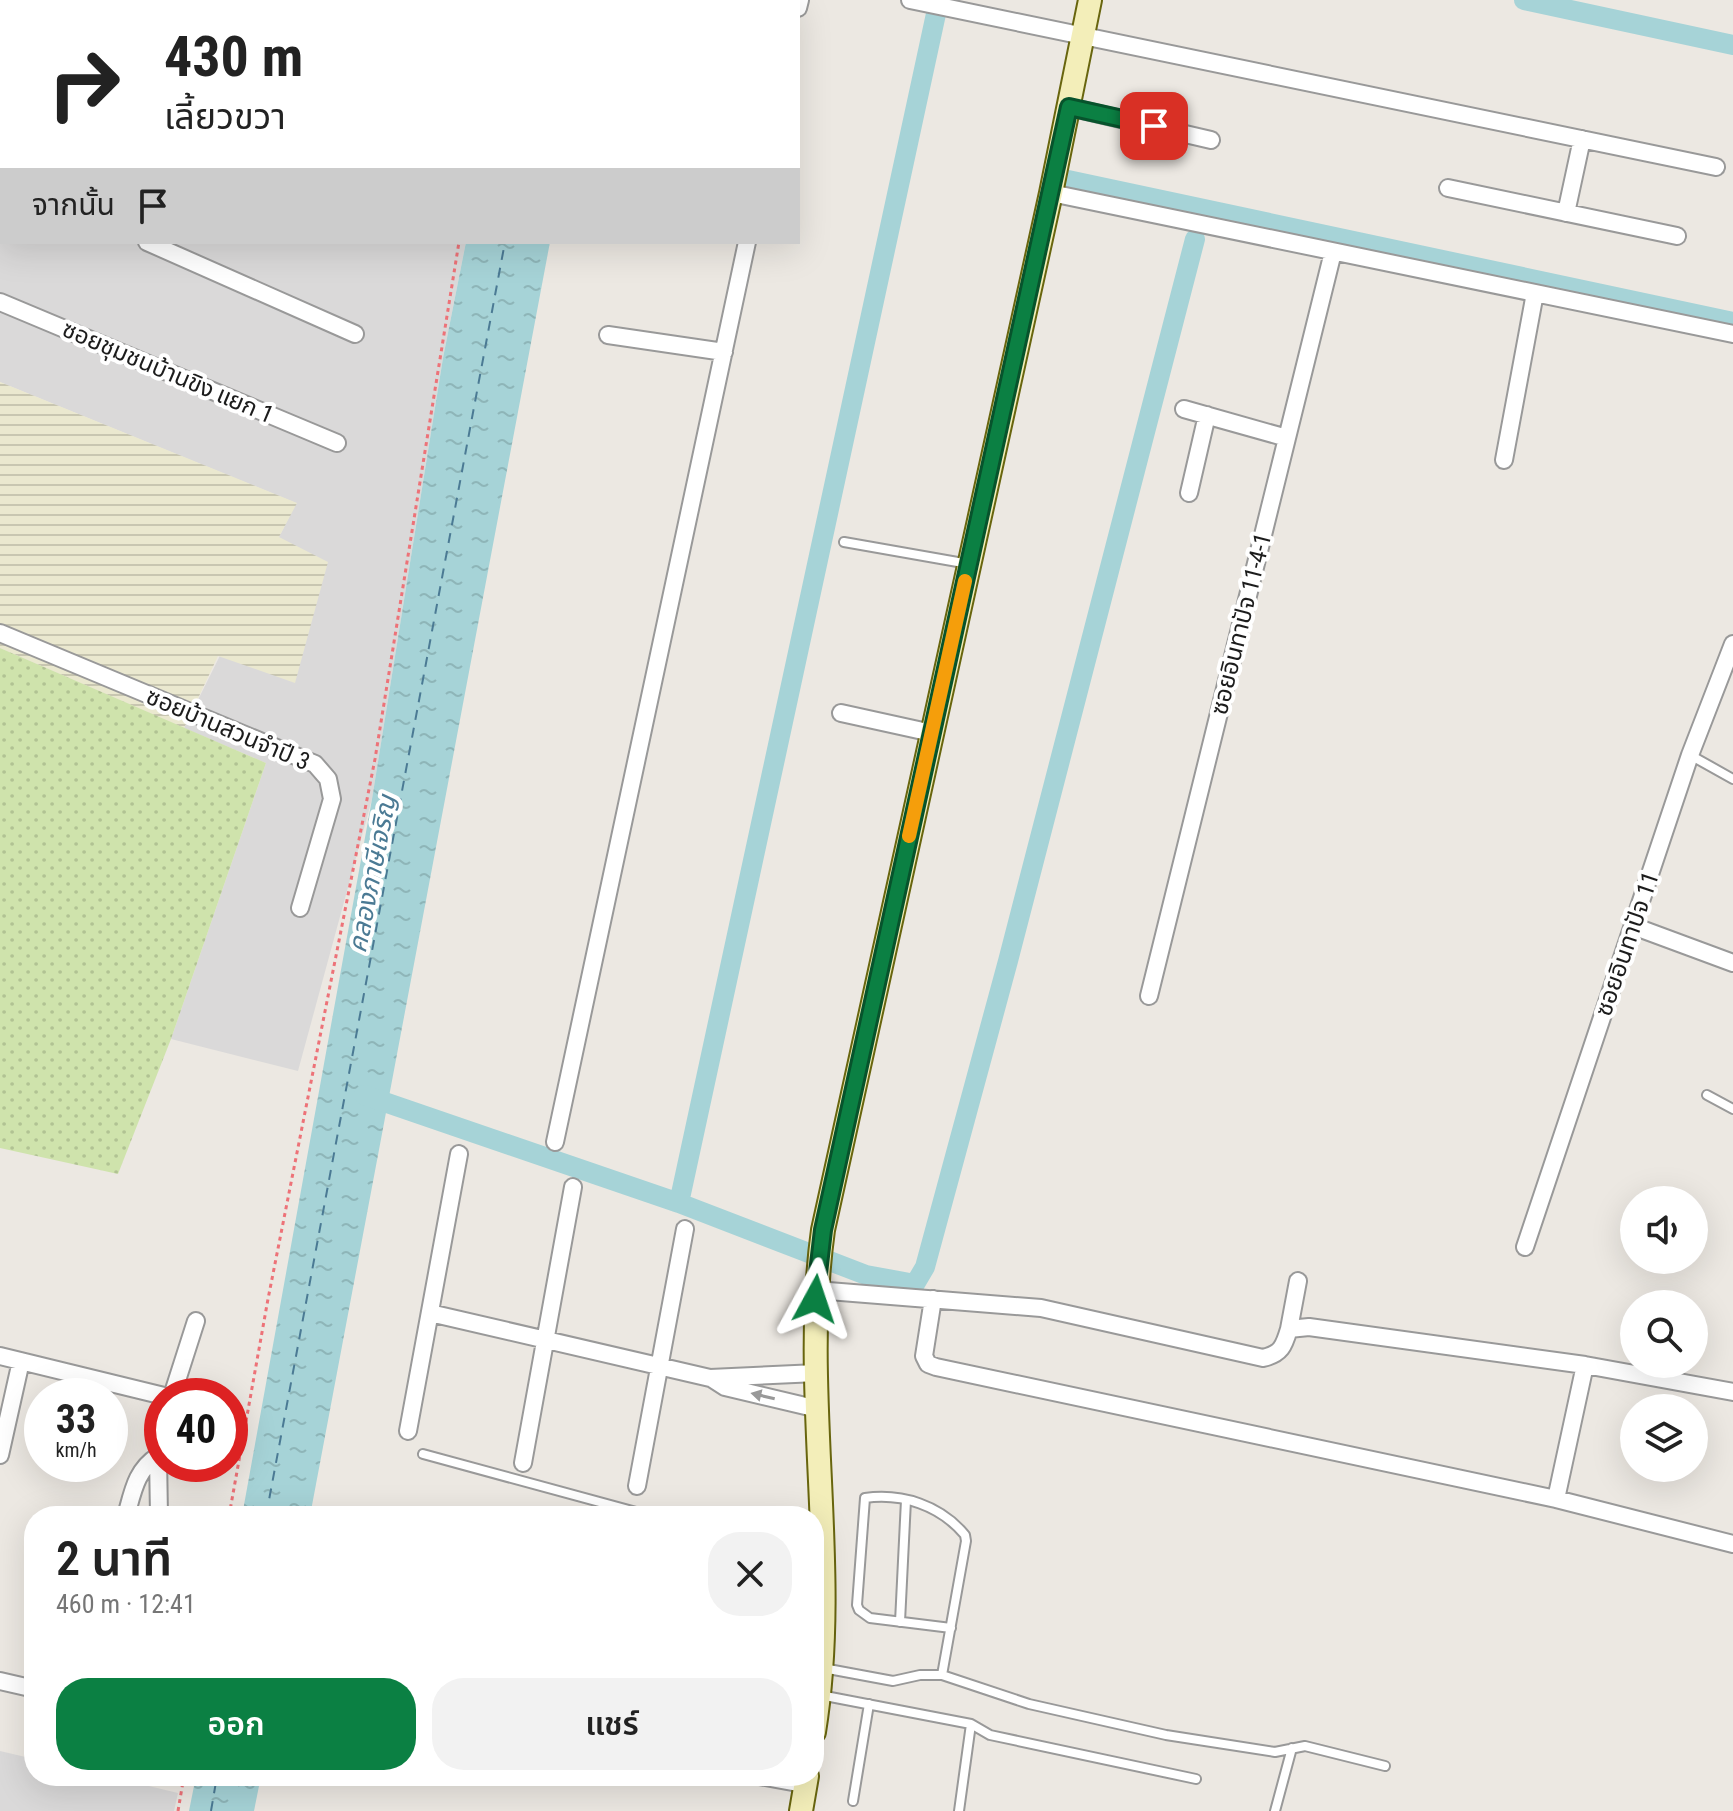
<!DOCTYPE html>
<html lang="th">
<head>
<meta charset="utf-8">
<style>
	:root { --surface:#fff; --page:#f2f2f2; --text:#222; --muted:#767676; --accent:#0b8043 }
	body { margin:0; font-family:"Roboto Condensed","Noto Sans Thai",sans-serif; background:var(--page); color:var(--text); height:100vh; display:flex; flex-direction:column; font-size:30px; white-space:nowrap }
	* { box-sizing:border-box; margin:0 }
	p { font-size:26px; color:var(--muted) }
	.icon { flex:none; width:44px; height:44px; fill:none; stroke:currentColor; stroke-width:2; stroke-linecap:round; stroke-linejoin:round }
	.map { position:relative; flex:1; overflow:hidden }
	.side { position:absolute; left:24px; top:1506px; width:800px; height:280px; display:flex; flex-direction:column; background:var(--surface); border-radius:32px; box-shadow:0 8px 32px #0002 }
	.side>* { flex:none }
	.banner { position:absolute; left:0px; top:0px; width:800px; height:244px; box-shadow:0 8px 32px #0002; background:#fff; color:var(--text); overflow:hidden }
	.tools { position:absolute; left:1620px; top:1186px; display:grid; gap:16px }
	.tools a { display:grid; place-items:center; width:88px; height:88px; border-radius:50%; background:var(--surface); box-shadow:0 8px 32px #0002; font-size:40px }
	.speed { position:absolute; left:24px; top:1378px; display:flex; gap:16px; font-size:40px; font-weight:700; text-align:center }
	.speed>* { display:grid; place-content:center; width:104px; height:104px; border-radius:50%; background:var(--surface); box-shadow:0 8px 32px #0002; line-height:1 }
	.speed small { font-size:20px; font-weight:400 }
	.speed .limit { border:12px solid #d22; background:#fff; color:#111 }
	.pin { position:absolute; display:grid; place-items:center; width:68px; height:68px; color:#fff; margin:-34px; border-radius:16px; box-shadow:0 4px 12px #0006 }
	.me { position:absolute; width:88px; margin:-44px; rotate:5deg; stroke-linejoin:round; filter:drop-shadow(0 0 6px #0008) }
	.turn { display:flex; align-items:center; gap:28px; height:168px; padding:0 32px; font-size:36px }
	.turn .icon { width:104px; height:104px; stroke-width:2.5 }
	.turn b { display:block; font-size:56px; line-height:68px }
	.then { display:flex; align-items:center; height:76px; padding:0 32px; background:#0003; gap:16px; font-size:30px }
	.round { display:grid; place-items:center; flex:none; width:84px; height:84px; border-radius:32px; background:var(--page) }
	.head { display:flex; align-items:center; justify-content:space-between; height:136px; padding:0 32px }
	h1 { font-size:48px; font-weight:600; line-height:60px }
	.button { display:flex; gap:16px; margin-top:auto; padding:16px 32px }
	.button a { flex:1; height:92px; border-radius:32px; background:var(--accent); color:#fff; font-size:32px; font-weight:600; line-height:92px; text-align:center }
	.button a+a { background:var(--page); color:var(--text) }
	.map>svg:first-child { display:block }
	.residential { fill:#dad9d9 }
	.farmland { fill:url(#farmland-rules) }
	.grass { fill:url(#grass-dots) }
	.water { fill:url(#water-ripples) }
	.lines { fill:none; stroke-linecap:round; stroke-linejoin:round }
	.canal { stroke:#a6d3d7; stroke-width:20 }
	.ferry { stroke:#4b7a94; stroke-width:2; stroke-dasharray:10 8; stroke-linecap:butt }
	.lane-casing { stroke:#999; stroke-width:12 }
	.street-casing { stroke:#999; stroke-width:20 }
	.secondary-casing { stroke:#68650e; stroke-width:26 }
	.path { stroke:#ed7278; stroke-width:3; stroke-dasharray:4 4; stroke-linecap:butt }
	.lane { stroke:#fff; stroke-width:8 }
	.street { stroke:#fff; stroke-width:16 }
	.secondary { stroke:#f3eeb9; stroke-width:22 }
	.oneway { fill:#999 }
	.route-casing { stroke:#07532c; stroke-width:20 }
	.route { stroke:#0b8043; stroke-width:14 }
	.slow { stroke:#f59e0b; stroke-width:14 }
	.labels { text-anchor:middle; stroke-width:8; stroke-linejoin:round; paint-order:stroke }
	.street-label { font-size:24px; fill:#1c1c1c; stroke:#fff }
	.water-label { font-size:26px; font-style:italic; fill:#4b7a94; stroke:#fff }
</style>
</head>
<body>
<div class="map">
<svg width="1733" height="1811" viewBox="0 0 1733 1811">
	<defs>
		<pattern id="farmland-rules" width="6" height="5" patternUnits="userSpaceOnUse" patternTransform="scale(2)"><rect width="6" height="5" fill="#eae8cf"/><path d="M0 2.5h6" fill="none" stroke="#c8c6b1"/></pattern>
		<pattern id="grass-dots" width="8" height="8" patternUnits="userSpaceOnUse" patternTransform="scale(2)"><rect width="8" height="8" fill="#cfe3ac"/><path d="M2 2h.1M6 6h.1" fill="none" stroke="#b1c293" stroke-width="1.8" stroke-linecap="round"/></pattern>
		<pattern id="water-ripples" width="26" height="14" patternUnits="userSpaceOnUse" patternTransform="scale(2)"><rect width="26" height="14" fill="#a6d3d7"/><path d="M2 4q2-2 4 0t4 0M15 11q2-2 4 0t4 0" fill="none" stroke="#8eb5b8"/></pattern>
	</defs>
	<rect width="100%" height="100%" fill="#ece8e2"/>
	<path class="residential" d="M 0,0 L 512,0 L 2,2 L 2,242 L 466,242 L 443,358 L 372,799 L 298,1071 L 171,1039 L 266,763 L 184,728 L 296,503 L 0,382 Z
		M 0,1751 L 34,1759 L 34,1776 L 107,1776 L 178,1793 L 174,1811 L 0,1811 Z"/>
	<path class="farmland" d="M 0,382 L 297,503 L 279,537 L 328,562 L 295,683 L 218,656 L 184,728 L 0,648 Z"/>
	<path class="grass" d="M 0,648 L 266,763 L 171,1039 L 118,1174 L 0,1148 Z"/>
	<path class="water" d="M 466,242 L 550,242 L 310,1516 L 242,1516 L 372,799 L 443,358 Z
		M 196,1776 L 261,1776 L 254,1811 L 189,1811 Z"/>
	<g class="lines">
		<path class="canal" d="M 1524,0 L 1733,45
			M 1068,180 L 1733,322
			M 364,1095 L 679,1203 L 866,1275 L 915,1284 L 925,1267 L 1008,961 L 1195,239
			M 679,1203 L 939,0"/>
		<path class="ferry" d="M 550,2 L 550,0
			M 266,1516 L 505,242
			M 211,1811 L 217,1776"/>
		<g class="lane-casing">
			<path id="lane" d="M 844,542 L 969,564
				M 1690,755 L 1733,779
				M 1707,1095 L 1733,1109
				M 423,1454 L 651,1516
				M 900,1622 L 906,1500
				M 823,1668 L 893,1681 L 920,1675 L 942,1675 L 1029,1704 L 1166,1735 L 1275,1752 L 1305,1746 L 1385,1766
				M 942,1675 L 966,1541 L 965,1535 C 940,1505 902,1493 865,1498 L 857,1605 L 859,1610 L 870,1618 L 951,1628
				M 820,1695 L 971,1724 L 990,1735 L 1196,1779
				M 737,1776 L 804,1788
				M 853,1801 L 869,1704
				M 959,1811 L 971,1724
				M 1275,1811 L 1292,1748"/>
		</g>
		<g class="street-casing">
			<path id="street" d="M 24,0 L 28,2
				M 910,0 L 1716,167
				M 429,2 L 429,0
				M 798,8 L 800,0
				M 0,84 L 2,74
				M 1069,107 L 1211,140
				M 0,136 L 2,137
				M 1448,188 L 1677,236
				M 1051,193 L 1733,334
				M 1566,213 L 1582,139
				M 0,218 L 2,212
				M 147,242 L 355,334
				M 0,302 L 337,443
				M 608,335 L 724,352
				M 1184,409 L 1287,438
				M 1504,460 L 1535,293
				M 1189,493 L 1207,415
				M 0,633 L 315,764 L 328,779 L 332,799 L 300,908
				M 841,713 L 932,733
				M 1633,926 L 1733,963
				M 1149,996 L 1333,252
				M 555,1142 L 747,242
				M 1525,1247 L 1690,755 L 1733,644
				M 816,1290 L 1041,1308 L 1263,1358 C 1281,1354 1284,1346 1289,1329 L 1309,1327 L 1585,1365 L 1733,1392
				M 933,1299 L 924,1356 L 928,1364 L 936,1367 L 1556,1499 L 1585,1365
				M 430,1313 L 710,1378 L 817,1373
				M 1289,1329 L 1298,1281
				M 0,1356 L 164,1396
				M 711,1378 L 725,1387 L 818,1409
				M 172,1396 L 196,1321
				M 408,1431 L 459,1154
				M 0,1455 L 21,1361
				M 523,1463 L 573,1187
				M 637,1486 L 685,1229
				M 1556,1499 L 1733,1544
				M 126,1516 C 133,1491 136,1470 158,1456
				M 159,1516 L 158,1456 L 162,1440
				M 0,1681 L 26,1687"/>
		</g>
		<g class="secondary-casing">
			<path id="secondary" d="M 814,1732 C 841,1566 800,1396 823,1230 L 1051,193 L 1090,0
				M 801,1811 L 807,1776"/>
		</g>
		<path class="path" d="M 501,2 L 501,0
			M 229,1516 L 268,1299 L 375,759 L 459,242
			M 178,1811 L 184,1776"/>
		<use href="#lane" class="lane"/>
		<use href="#street" class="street"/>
		<use href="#secondary" class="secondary"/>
	</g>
	<defs><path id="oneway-solid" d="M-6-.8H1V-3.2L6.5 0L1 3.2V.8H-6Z" transform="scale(2)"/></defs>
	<use class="oneway" href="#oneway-solid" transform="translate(763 1396) rotate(-167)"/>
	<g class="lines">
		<g class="route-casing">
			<path id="route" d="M 815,1299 L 823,1230 L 1069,107 L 1154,126"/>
		</g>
		<use href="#route" class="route"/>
		<path class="slow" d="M 909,836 L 965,581"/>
	</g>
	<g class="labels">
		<g class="street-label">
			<text transform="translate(168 372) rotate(23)" y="8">ซอยชุมชนบ้านขิง แยก 1</text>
			<text transform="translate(1241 624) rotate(-76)" y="8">ซอยอินทาปัจ 11-4-1</text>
			<text transform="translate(228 729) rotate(23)" y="8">ซอยบ้านสวนจำปี 3</text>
			<text transform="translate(1627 944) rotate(-71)" y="8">ซอยอินทาปัจ 11</text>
		</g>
		<g class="water-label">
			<text transform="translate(372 874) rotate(-79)" y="9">คลองภาษีเจริญ</text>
		</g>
	</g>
</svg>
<div class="tools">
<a><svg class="icon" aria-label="sound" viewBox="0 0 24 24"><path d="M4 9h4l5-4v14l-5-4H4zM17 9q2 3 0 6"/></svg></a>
<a><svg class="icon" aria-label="search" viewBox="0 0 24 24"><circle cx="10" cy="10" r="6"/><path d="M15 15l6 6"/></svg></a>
<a><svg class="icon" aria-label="layers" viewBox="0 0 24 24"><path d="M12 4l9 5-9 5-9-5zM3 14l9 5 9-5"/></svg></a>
</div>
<div class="speed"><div>33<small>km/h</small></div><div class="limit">40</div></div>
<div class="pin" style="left:1154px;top:126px;background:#d93025"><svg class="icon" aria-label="arrive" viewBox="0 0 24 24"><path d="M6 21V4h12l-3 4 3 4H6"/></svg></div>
<svg class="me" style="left:815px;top:1299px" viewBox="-20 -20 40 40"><path d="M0-17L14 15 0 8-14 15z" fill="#0b8043" stroke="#fff" stroke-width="4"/></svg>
<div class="banner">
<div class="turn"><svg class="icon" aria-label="right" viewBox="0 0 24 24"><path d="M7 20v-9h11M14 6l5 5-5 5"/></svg><div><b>430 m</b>เลี้ยวขวา</div></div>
<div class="then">จากนั้น<svg class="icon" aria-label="arrive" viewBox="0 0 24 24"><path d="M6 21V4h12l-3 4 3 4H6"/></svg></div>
</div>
<section class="side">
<div class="head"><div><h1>2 นาที</h1><p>460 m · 12:41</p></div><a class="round"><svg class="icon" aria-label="close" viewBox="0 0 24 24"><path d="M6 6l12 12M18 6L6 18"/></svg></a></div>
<div class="button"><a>ออก</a><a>แชร์</a></div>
</section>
</div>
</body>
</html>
